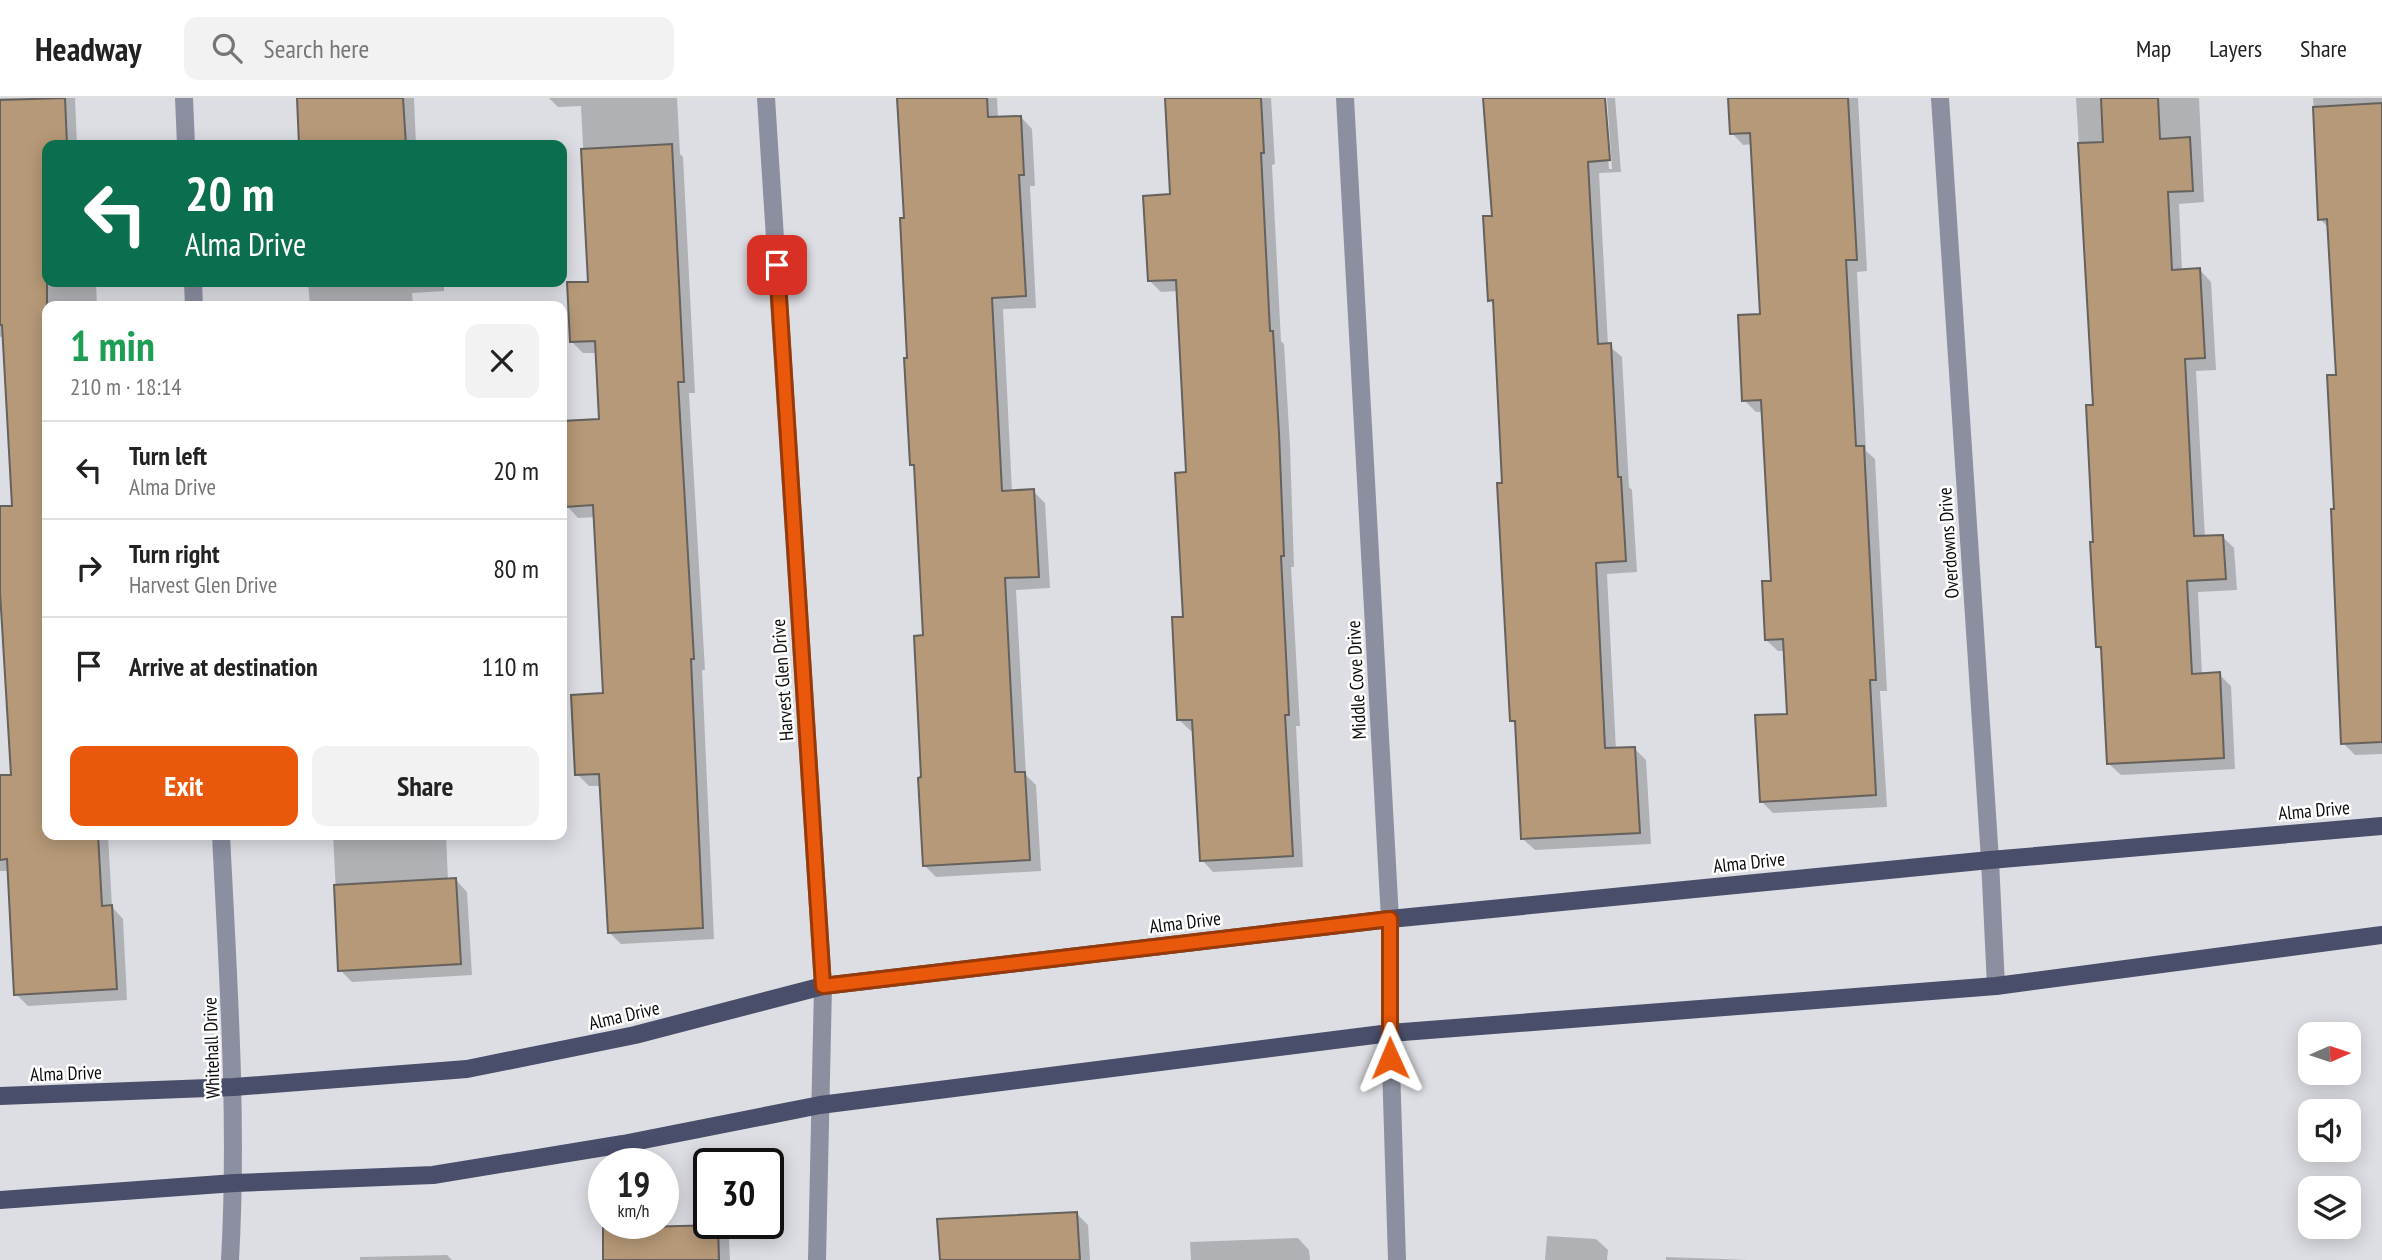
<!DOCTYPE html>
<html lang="en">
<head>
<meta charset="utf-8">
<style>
	:root { --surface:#fff; --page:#f2f2f2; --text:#222; --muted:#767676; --line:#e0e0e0; --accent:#ea580c }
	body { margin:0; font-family:"PT Sans Narrow",sans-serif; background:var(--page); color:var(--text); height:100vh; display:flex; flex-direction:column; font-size:26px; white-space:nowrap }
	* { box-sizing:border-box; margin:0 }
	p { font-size:23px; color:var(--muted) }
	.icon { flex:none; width:38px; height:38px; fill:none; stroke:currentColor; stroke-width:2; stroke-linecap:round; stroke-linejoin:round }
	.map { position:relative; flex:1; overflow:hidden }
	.drawer { position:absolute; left:42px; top:203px; width:525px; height:539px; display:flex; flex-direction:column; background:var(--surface); border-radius:14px; box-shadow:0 4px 18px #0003 }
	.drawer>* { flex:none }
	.hud { position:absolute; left:42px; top:42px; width:525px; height:147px; border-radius:14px; box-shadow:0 4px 18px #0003; background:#0b6e4f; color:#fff; overflow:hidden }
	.needle { width:46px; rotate:87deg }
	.controls { position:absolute; left:2298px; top:924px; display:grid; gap:14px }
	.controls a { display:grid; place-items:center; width:63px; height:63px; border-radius:14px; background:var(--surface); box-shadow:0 4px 18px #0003; font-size:35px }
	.speed { position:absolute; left:588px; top:1050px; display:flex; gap:14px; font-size:35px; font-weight:700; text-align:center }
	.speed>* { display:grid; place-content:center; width:91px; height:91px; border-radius:50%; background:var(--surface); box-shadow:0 4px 18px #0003; line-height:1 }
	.speed small { font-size:18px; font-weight:400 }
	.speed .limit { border:4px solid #111; border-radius:10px; background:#fff; color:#111 }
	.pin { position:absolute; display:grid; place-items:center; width:60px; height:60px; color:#fff; margin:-30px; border-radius:14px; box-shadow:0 4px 10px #0006 }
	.me { position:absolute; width:77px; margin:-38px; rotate:359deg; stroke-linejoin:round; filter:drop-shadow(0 0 5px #0008) }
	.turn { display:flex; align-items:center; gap:24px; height:147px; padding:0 28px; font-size:32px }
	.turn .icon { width:91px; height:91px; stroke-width:2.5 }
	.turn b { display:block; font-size:49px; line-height:60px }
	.round { display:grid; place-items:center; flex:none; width:74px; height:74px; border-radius:14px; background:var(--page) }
	.head { display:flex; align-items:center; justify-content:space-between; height:119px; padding:0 28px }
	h1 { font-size:42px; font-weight:700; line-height:52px; color:#1e9e55 }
	.cta { display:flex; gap:14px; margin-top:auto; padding:14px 28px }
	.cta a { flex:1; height:80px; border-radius:14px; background:var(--accent); color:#fff; font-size:28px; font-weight:700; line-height:80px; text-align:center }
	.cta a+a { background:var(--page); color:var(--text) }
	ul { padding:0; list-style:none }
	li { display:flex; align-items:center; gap:21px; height:98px; padding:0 28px; border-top:2px solid var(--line) }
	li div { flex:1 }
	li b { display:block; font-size:26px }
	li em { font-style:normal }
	header { display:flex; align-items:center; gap:42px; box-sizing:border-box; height:98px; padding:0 35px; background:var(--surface); border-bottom:2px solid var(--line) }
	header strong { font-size:33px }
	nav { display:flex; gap:38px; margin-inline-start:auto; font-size:24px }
	.search { width:490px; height:63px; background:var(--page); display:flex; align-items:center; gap:18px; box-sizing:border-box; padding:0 24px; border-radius:14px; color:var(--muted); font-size:26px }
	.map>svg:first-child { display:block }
	.shadow { fill:#0003 }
	.building { fill:#b69978; stroke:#65615d; stroke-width:2 }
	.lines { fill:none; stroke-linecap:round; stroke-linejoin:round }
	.minor { stroke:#8c8fa0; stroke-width:18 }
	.major { stroke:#494e6b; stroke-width:18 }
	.route-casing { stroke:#983908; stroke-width:18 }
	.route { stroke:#ea580c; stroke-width:12 }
	.labels { text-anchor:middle; stroke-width:5; stroke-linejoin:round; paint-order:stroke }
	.street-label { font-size:19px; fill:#0c0c0e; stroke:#fff }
</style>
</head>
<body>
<header>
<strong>Headway</strong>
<div class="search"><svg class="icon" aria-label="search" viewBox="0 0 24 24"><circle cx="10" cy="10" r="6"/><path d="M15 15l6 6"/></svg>Search here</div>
<nav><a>Map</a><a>Layers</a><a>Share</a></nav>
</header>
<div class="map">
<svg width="2382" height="1162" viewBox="0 0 2382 1162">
	<rect width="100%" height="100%" fill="#dddee3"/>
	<path class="shadow" d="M 0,0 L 75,0 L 77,47 L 47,47 L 47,184 L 96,184 L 97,208 L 47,208 L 47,737 L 108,737 L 112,809 L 123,821 L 127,902 L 28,908 L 16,896 L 9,773 L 0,773 L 0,679 L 13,678 L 4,506 L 0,506 L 0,410 L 14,409 L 5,238 L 0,239 Z
		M 299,0 L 414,0 L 416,47 L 301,47 Z
		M 549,0 L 677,0 L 680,56 L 683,59 L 695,295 L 689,295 L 705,572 L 702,572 L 714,841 L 621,846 L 609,834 L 602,688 L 589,688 L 577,676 L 605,597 L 596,419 L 578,420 L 567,408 L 600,322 L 597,255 L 583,255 L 572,244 L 590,187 L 581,8 L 558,9 Z
		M 899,0 L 997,0 L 998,20 L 1021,19 L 1032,31 L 1035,88 L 1030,88 L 1036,210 L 1003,211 L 1012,394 L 1033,393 L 1045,405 L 1050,490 L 1016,492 L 1026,677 L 1036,687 L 1041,773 L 936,779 L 924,767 L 923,681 L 925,539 L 916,371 L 912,366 L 906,122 Z
		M 1167,0 L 1271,0 L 1275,66 L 1272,67 L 1281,243 L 1284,246 L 1290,348 L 1294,469 L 1291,469 L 1300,628 L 1296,628 L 1303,769 L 1213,774 L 1202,762 L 1195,633 L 1191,633 L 1179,622 L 1188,376 L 1178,193 L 1161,194 L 1149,182 L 1172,98 Z
		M 1484,0 L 1603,0 L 1609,71 L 1612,71 L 1607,0 L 1615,0 L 1621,74 L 1599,75 L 1608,247 L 1622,259 L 1629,389 L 1632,392 L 1637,474 L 1607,476 L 1616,652 L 1635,651 L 1646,662 L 1651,746 L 1535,752 L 1523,741 L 1517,628 L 1511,622 L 1504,387 L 1495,207 L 1489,202 L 1494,120 Z
		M 1730,0 L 1858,0 L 1867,173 L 1857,174 L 1866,353 L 1875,361 L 1887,593 L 1880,593 L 1887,709 L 1773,715 L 1761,703 L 1789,617 L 1786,553 L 1778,553 L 1766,542 L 1772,484 L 1764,314 L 1756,314 L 1744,302 L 1761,217 L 1753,46 L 1743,47 L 1732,35 Z
		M 2076,0 L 2199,0 L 2204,104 L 2179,106 L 2182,173 L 2200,172 L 2211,184 L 2216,272 L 2196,273 L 2205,440 L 2223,439 L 2234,450 L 2237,492 L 2198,494 L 2202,577 L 2219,576 L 2231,588 L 2235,671 L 2121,677 L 2109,666 L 2103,554 L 2097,548 L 2095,308 Z
		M 2313,0 L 2382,0 L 2382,656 L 2355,657 L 2343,645 L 2336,412 L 2337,279 L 2330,131 L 2320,121 Z
		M 308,184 L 444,184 L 444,193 L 412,195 L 413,208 L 310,208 Z
		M 333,737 L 446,737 L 448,782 L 456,782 L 467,794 L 472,877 L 352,884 L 340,872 Z
		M 1077,1116 L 1088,1127 L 1090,1162 L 941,1162 Z
		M 717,1129 L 729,1141 L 730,1162 L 608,1162 Z
		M 1547,1138 L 1596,1141 L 1608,1152 L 1607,1162 L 1545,1162 Z
		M 1298,1140 L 1309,1152 L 1310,1162 L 1191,1162 L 1190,1144 Z
		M 447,1157 L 452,1162 L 360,1162 L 360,1159 Z
		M 1666,1159 L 1749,1162 L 1666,1162 Z"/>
	<path class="building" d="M 65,0 L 67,47 L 47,47 L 47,737 L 98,737 L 102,808 L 112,807 L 117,891 L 14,897 L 7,761 L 0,762 L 0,677 L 11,677 L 0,494 L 0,408 L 12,408 L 2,227 L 0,227 L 0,2 Z
		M 297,0 L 403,0 L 406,47 L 299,47 Z
		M 897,0 L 987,0 L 988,19 L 1021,18 L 1024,77 L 1019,77 L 1026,198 L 992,200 L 1002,393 L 1034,391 L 1039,479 L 1005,480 L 1015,674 L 1025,674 L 1030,762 L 923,768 L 918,680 L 921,679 L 914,538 L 923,537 L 914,367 L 910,367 L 904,260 L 907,260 L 900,120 L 904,120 Z
		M 1165,0 L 1261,0 L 1264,55 L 1261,55 L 1270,233 L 1273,233 L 1279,335 L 1284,458 L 1281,458 L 1289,617 L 1285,617 L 1293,758 L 1200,763 L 1192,622 L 1177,622 L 1172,519 L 1183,519 L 1175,375 L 1186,374 L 1176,182 L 1148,183 L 1143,98 L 1170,96 Z
		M 1483,0 L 1605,0 L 1610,62 L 1588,64 L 1598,246 L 1611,245 L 1618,379 L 1621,379 L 1626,463 L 1596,465 L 1605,650 L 1635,649 L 1640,735 L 1521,741 L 1515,623 L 1510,623 L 1497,385 L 1502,385 L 1493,202 L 1488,203 L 1483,118 L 1492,118 Z
		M 1728,0 L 1848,0 L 1857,162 L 1846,162 L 1856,348 L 1864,348 L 1876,582 L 1870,582 L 1876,697 L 1760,704 L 1755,617 L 1787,616 L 1783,541 L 1765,542 L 1762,483 L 1771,483 L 1761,302 L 1742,303 L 1738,217 L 1760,216 L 1750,35 L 1730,36 Z
		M 2101,0 L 2158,0 L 2160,41 L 2190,39 L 2193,93 L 2168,94 L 2172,172 L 2200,170 L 2205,260 L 2185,261 L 2194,438 L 2223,437 L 2226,481 L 2187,483 L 2192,576 L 2220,574 L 2224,660 L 2107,666 L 2101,549 L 2096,549 L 2090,444 L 2093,444 L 2086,307 L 2093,307 L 2078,45 L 2103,44 Z
		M 2382,5 L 2382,644 L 2341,646 L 2331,411 L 2334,411 L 2327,277 L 2336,277 L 2327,121 L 2318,122 L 2313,9 Z
		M 672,46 L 684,284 L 678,284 L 694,561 L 691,561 L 703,830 L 608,835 L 599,676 L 575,677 L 571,597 L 603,595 L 593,407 L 565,409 L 562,346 L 562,323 L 599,321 L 595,243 L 570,244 L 567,184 L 588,184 L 581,51 Z
		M 456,780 L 461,866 L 338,873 L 334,787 Z
		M 1077,1114 L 1080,1162 L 940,1162 L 937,1121 Z
		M 718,1127 L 719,1162 L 603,1162 L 603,1130 Z"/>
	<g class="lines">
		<path class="minor" d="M 184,0 L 186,47
			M 766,0 L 823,888 L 817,1162
			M 1345,0 L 1390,821 L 1390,935 L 1397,1162
			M 1940,0 L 1990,762 L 1996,888
			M 193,184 L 194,208
			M 221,737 C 228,879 238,1020 230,1162"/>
		<path class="major" d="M 0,998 L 234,989 L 467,971 L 635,937 L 823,888 L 1390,821 L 1990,762 L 2382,728
			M 0,1102 L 235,1085 L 433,1077 L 623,1046 L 820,1007 L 1390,935 L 1996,888 L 2382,837"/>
	</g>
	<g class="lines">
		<g class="route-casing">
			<path id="route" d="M 777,167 L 823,888 L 1390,821 L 1390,960"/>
		</g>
		<use href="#route" class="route"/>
	</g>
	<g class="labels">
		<g class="street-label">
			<text transform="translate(1948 445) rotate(-94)" y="7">Overdowns Drive</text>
			<text transform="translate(782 582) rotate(-94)" y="7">Harvest Glen Drive</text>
			<text transform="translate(1356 582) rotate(-93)" y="7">Middle Cove Drive</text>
			<text transform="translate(2314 712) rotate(-5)" y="7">Alma Drive</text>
			<text transform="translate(1749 764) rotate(-6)" y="7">Alma Drive</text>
			<text transform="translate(1185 824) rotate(-7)" y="7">Alma Drive</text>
			<text transform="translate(624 917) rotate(-13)" y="7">Alma Drive</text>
			<text transform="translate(211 950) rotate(-92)" y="7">Whitehall Drive</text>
			<text transform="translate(66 975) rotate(-2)" y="7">Alma Drive</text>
		</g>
	</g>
</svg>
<div class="controls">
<a><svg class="needle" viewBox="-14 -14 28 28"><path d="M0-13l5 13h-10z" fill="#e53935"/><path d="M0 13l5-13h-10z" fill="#767676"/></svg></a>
<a><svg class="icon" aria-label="sound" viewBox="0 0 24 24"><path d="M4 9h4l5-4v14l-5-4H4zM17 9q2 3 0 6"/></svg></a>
<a><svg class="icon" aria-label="layers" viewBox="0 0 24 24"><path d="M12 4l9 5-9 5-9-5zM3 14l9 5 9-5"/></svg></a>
</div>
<div class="speed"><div>19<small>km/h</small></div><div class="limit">30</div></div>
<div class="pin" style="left:777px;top:167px;background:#d93025"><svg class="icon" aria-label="arrive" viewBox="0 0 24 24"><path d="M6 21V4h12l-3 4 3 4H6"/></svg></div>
<svg class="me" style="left:1390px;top:960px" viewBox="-20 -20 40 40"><path d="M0-17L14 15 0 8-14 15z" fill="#ea580c" stroke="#fff" stroke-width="4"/></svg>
<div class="hud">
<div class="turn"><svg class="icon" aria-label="left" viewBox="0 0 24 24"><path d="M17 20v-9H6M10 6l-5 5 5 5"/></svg><div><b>20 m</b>Alma Drive</div></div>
</div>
<section class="drawer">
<div class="head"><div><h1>1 min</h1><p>210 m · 18:14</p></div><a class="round"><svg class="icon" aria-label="close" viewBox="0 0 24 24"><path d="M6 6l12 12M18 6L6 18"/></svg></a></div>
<ul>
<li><svg class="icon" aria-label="left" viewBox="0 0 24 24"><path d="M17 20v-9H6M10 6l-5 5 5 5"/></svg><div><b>Turn left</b><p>Alma Drive</p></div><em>20 m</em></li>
<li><svg class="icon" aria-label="right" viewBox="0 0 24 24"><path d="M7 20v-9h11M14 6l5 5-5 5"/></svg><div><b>Turn right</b><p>Harvest Glen Drive</p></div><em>80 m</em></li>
<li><svg class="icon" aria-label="arrive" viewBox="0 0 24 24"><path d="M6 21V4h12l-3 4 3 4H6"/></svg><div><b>Arrive at destination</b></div><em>110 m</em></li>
</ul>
<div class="cta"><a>Exit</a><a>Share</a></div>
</section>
</div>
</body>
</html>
